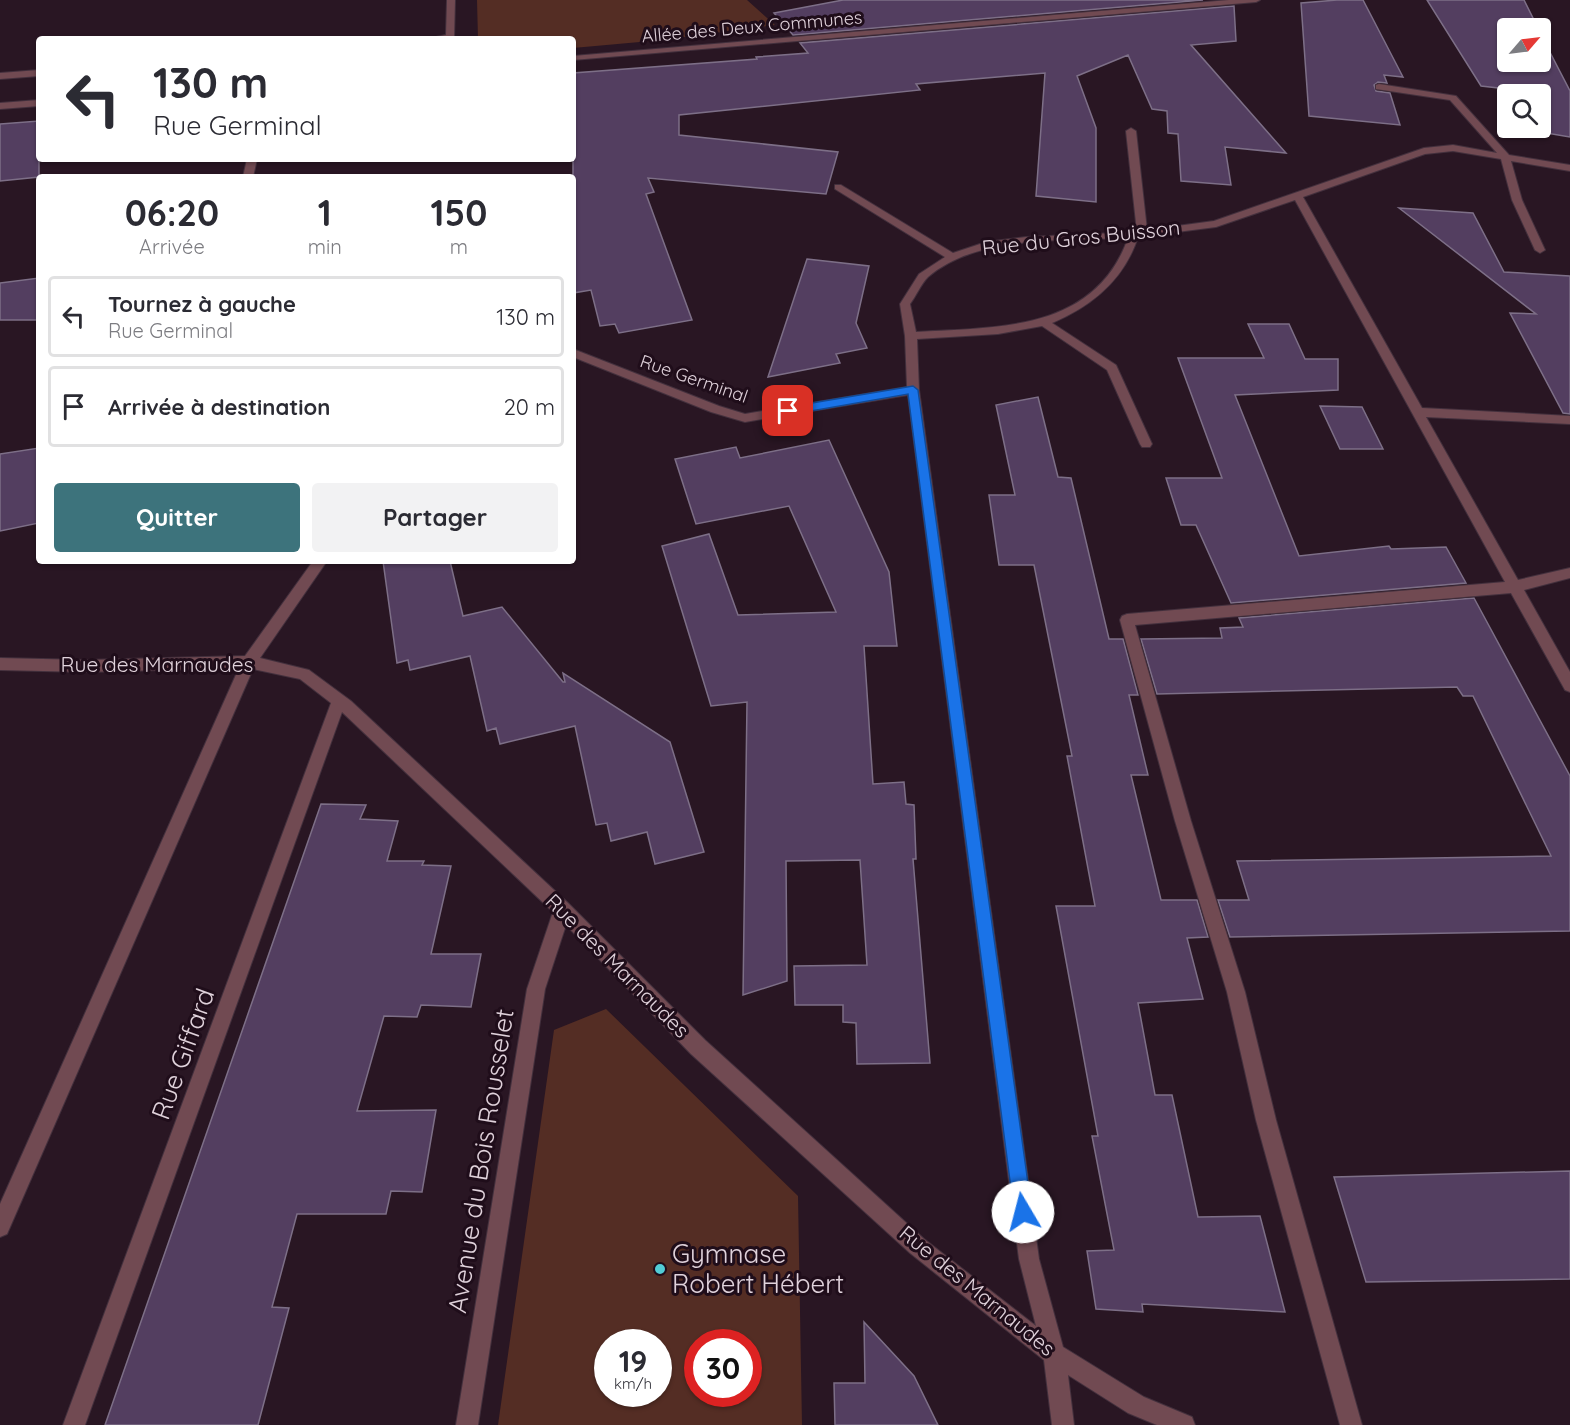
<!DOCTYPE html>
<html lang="fr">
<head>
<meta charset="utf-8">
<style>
	:root { --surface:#fff; --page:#f2f2f3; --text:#2b2b33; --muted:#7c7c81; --line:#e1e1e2; --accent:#3d737c }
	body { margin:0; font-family:Quicksand,sans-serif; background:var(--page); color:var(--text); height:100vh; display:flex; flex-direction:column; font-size:22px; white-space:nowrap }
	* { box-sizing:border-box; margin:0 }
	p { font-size:20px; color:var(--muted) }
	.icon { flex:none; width:33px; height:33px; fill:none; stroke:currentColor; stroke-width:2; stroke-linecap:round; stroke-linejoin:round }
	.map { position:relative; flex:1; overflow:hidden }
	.side { position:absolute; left:36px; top:174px; width:540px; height:390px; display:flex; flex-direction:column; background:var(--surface); border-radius:6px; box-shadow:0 2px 4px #0004 }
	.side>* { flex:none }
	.guide { position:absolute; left:36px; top:36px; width:540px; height:126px; border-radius:6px; box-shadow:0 2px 4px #0004; background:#fff; color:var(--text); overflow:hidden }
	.needle { width:39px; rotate:62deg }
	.controls { position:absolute; left:1497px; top:18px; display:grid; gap:12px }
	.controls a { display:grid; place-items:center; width:54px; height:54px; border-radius:6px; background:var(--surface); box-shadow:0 2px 4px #0004; font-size:30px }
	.speed { position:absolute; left:594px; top:1329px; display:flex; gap:12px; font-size:30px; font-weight:700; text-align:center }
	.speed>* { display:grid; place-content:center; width:78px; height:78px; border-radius:50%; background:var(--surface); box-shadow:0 2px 4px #0004; line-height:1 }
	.speed small { font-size:15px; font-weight:400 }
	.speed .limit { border:9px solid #d22; background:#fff; color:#111 }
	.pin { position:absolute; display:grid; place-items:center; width:51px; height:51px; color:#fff; margin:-26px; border-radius:12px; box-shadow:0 3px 9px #0006 }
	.me { position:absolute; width:66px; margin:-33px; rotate:352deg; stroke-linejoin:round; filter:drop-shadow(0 0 4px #0008) }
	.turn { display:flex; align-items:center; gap:21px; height:126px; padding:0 18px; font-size:27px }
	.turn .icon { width:78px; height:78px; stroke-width:2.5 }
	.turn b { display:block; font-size:42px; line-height:51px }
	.eta { display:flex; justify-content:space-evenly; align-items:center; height:102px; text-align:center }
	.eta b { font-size:36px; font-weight:800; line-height:42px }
	.primary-button { display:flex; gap:12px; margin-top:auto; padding:12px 18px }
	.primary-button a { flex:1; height:69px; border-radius:6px; background:var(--accent); color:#fff; font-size:24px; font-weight:800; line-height:69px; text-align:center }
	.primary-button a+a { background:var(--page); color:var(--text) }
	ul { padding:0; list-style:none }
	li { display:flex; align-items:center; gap:18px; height:81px; margin:0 12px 9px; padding:0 6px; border:3px solid var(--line); border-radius:6px }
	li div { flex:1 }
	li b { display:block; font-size:22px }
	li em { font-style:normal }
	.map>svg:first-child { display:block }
	.green { fill:#542d24; fill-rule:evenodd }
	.building { fill:#533e60; stroke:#7d6f87; stroke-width:1.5 }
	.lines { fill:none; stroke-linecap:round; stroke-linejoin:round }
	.minor-casing { stroke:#43303d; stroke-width:2 }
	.minor { fill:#714a52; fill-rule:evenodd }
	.route { fill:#1a73e8; stroke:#114b97; stroke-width:1.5 }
	.poi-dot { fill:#52ccd5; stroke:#1f0d1a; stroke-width:2 }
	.labels { text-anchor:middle; stroke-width:6; stroke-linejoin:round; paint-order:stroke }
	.far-street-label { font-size:18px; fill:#e0d2db; stroke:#1f0d1a }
	.street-label { font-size:21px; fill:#e0d2db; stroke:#1f0d1a }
	.near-street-label { font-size:26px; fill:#e0d2db; stroke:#1f0d1a }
	.near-poi-label { font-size:26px; fill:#e0d2db; stroke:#1f0d1a; text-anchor:start }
</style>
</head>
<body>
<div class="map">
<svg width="1570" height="1425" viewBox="0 0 1570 1425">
	<rect width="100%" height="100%" fill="#291623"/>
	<path class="green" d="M 477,0 L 747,0 L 775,25 L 662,40 L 573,48 L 573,39 L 478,39 Z
		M 606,1009 L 798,1196 L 802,1425 L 498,1425 L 554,1030 ZM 608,1342 L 658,1342 L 658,1394 L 608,1394 ZM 698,1342 L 748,1342 L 748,1394 L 698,1394 Z"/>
	<path class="building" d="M 843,0 L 1203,0 L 793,35 L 774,13 Z
		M 1337,0 L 1363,0 L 1403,77 L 1384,75 L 1387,83 L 1378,82 L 1374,85 L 1376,91 L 1390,93 L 1400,125 L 1309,116 L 1301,3 Z
		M 1427,0 L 1524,0 L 1538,28 L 1508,28 L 1508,62 L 1540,62 L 1540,33 L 1570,91 L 1570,137 L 1517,128 L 1540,128 L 1540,94 L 1516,94 L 1516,90 L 1481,86 Z
		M 1234,6 L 1236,41 L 1191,45 L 1286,153 L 1225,147 L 1231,185 L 1181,181 L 1178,134 L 1168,133 L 1167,111 L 1152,109 L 1128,55 L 1077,76 L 1096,128 L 1096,202 L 1036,196 L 1045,73 L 916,84 L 920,90 L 679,115 L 679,135 L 838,152 L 826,194 L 648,178 L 654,192 L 646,194 L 692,320 L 619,333 L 615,324 L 600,326 L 591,290 L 573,293 L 573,73 L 757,59 L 756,57 L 808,53 L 800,43 Z
		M 39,121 L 39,177 L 0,181 L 0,124 Z
		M 1399,208 L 1473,213 L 1504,272 L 1570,276 L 1570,414 L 1563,413 L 1510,313 L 1536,314 Z
		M 807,259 L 869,266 L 856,323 L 867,348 L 836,354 L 840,363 L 768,377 Z
		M 39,278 L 39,320 L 0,320 L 0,283 Z
		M 1248,324 L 1289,324 L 1305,359 L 1338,359 L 1338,390 L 1235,395 L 1299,556 L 1389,546 L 1391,549 L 1446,547 L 1466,583 L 1231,603 L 1196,525 L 1181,525 L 1166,478 L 1222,478 L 1178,358 L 1264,358 Z
		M 1038,397 L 1058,477 L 1071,478 L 1109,639 L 1123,639 L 1138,695 L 1129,695 L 1148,775 L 1131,775 L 1161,900 L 1197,900 L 1208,937 L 1187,938 L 1203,999 L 1138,1003 L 1155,1095 L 1172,1095 L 1198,1217 L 1260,1216 L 1285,1312 L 1142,1304 L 1143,1312 L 1096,1309 L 1087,1251 L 1114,1250 L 1092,1136 L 1098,1136 L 1056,906 L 1095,906 L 1067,756 L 1072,756 L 1034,565 L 999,565 L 989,495 L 1015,495 L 996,405 Z
		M 1320,406 L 1362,407 L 1383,449 L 1340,449 Z
		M 829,440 L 889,572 L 897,646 L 864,646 L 873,784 L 904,782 L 906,804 L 914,805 L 916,859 L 913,859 L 930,1063 L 857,1064 L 856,1023 L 843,1022 L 843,1005 L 795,1005 L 794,966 L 867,965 L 860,860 L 786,861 L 787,981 L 743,995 L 747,702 L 711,706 L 662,546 L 709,534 L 738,615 L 836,612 L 789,506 L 696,524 L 675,459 L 736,447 L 740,458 Z
		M 39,448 L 39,523 L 0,531 L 0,454 Z
		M 383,561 L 450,561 L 463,616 L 502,607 L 563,682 L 565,682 L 563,673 L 670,742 L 704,852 L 655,864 L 647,832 L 611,841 L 607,823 L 596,825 L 575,726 L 500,744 L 496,728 L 487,731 L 470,656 L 410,670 L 408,660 L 397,663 Z
		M 1474,598 L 1570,776 L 1570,931 L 1230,937 L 1218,900 L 1249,900 L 1237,861 L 1551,856 L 1473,696 L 1463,696 L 1457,687 L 1157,694 L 1141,639 L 1222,638 L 1220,628 L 1243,627 L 1239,618 Z
		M 321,804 L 366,805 L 360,819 L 398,821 L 387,861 L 424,861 L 422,865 L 451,866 L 431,954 L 481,954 L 471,1007 L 421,1005 L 417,1017 L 384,1016 L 357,1111 L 436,1110 L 422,1192 L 391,1191 L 386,1214 L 297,1214 L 272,1307 L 289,1308 L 258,1425 L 105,1425 Z
		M 1570,1171 L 1570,1279 L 1366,1282 L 1334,1177 Z
		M 864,1322 L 914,1376 L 938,1425 L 835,1425 L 834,1383 L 865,1383 Z"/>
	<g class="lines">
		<g class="minor-casing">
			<path id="minor" d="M 447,0 L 455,0 L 454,39 L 426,39 L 446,35 Z
				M 1229,0 L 1260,0 L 1256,2 L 573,60 L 573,56 Z
				M 39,70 L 39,76 L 0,79 L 0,73 Z
				M 1379,84 L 1456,96 L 1509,155 L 1570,165 L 1570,171 L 1511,161 L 1522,200 L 1545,250 L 1540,253 L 1535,250 L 1512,200 L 1501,159 L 1453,151 L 1425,154 L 1303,197 L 1422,408 L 1570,416 L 1570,424 L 1426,417 L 1518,580 L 1570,568 L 1570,578 L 1524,590 L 1570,672 L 1570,692 L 1565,690 L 1511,593 L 1135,625 L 1191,821 L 1245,992 L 1276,1120 L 1362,1425 L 1340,1425 L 1256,1120 L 1227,992 L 1175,821 L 1120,620 L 1122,616 L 1127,614 L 1505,582 L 1295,200 L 1216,227 L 1138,237 C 1124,280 1092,306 1052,323 L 1116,365 L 1152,444 L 1150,447 L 1142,447 L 1140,444 L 1107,370 L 1042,326 L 998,334 L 917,339 L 919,390 L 1039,1259 L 1063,1347 L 1144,1397 L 1192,1417 L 1195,1425 L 1157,1425 L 1128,1413 L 1068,1375 L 1074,1425 L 1052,1425 L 1044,1360 L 910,1253 L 691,1054 L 566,925 L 545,989 L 478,1425 L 456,1425 L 527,989 L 553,912 L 342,712 L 85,1425 L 63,1425 L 331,703 L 300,679 L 253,669 L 7,1234 L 0,1237 L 0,1204 L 239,668 L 85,672 L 0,670 L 0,658 L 85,660 L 245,656 L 313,561 L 327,561 L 260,658 L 309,670 L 351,701 L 568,903 L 705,1040 L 924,1239 L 1036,1326 L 1019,1259 L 908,395 L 745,422 L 711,412 L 573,357 L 573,349 L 719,406 L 745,414 L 907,387 L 905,336 L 900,304 L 919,274 L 945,257 L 835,189 L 835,185 L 841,185 L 953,253 L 986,242 L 1026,237 L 1137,232 L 1126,131 L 1131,128 L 1136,131 L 1147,230 L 1214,221 L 1424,148 L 1453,145 L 1497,153 L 1450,100 L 1376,89 L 1376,85 ZM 1128,238 C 1095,332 997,327 916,332 L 910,304 C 916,296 921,284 928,277 C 978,234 1066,241 1128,238 Z
				M 39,100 L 39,106 L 0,109 L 0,103 Z
				M 247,159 L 257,159 L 253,177 L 243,177 Z"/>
		</g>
		<use href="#minor" class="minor"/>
	</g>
	<path class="route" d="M 913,386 L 918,390 L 1032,1212 L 1029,1218 L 1023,1221 L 1017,1218 L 1014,1212 L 908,394 L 788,415 L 782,411 L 788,407 Z"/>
	<circle class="poi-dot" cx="660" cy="1269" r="6"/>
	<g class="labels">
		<g class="far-street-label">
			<text transform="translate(752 27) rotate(-5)" y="6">Allée des Deux Communes</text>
			<text transform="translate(694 379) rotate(19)" y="6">Rue Germinal</text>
		</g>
		<g class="street-label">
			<text transform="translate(1081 238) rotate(-6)" y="7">Rue du Gros Buisson</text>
			<text x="157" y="672">Rue des Marnaudes</text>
			<text transform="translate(617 966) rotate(45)" y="7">Rue des Marnaudes</text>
			<text transform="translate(977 1291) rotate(39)" y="7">Rue des Marnaudes</text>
		</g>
		<g class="near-street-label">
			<text transform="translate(183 1054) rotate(-70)" y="9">Rue Giffard</text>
			<text transform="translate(481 1161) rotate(-81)" y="9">Avenue du Bois Rousselet</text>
		</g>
		<g class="near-poi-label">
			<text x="672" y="1263">Gymnase<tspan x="672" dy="30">Robert Hébert</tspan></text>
		</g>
	</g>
</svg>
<div class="controls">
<a><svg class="needle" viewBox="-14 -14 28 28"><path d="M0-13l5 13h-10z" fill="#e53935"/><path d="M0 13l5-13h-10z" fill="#7c7c81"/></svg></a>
<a><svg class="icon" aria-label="search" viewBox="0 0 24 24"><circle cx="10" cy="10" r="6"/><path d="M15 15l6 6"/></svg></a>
</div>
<div class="speed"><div>19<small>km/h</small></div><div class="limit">30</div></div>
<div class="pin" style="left:788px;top:411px;background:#d93025"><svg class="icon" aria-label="arrive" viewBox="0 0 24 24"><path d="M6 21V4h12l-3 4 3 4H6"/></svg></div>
<svg class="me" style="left:1023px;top:1212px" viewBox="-20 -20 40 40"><circle r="19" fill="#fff"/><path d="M0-13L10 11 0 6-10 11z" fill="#1a73e8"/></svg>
<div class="guide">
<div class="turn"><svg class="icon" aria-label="left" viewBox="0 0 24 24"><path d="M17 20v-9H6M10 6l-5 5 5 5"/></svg><div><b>130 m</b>Rue Germinal</div></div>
</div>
<section class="side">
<div class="eta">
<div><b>06:20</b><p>Arrivée</p></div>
<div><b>1</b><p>min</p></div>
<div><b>150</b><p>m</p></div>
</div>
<ul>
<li><svg class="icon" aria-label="left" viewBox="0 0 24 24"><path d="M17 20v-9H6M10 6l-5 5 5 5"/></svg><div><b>Tournez à gauche</b><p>Rue Germinal</p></div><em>130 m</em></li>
<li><svg class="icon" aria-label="arrive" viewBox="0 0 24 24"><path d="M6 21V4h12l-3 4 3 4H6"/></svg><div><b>Arrivée à destination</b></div><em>20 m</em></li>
</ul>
<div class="primary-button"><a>Quitter</a><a>Partager</a></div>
</section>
</div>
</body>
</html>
